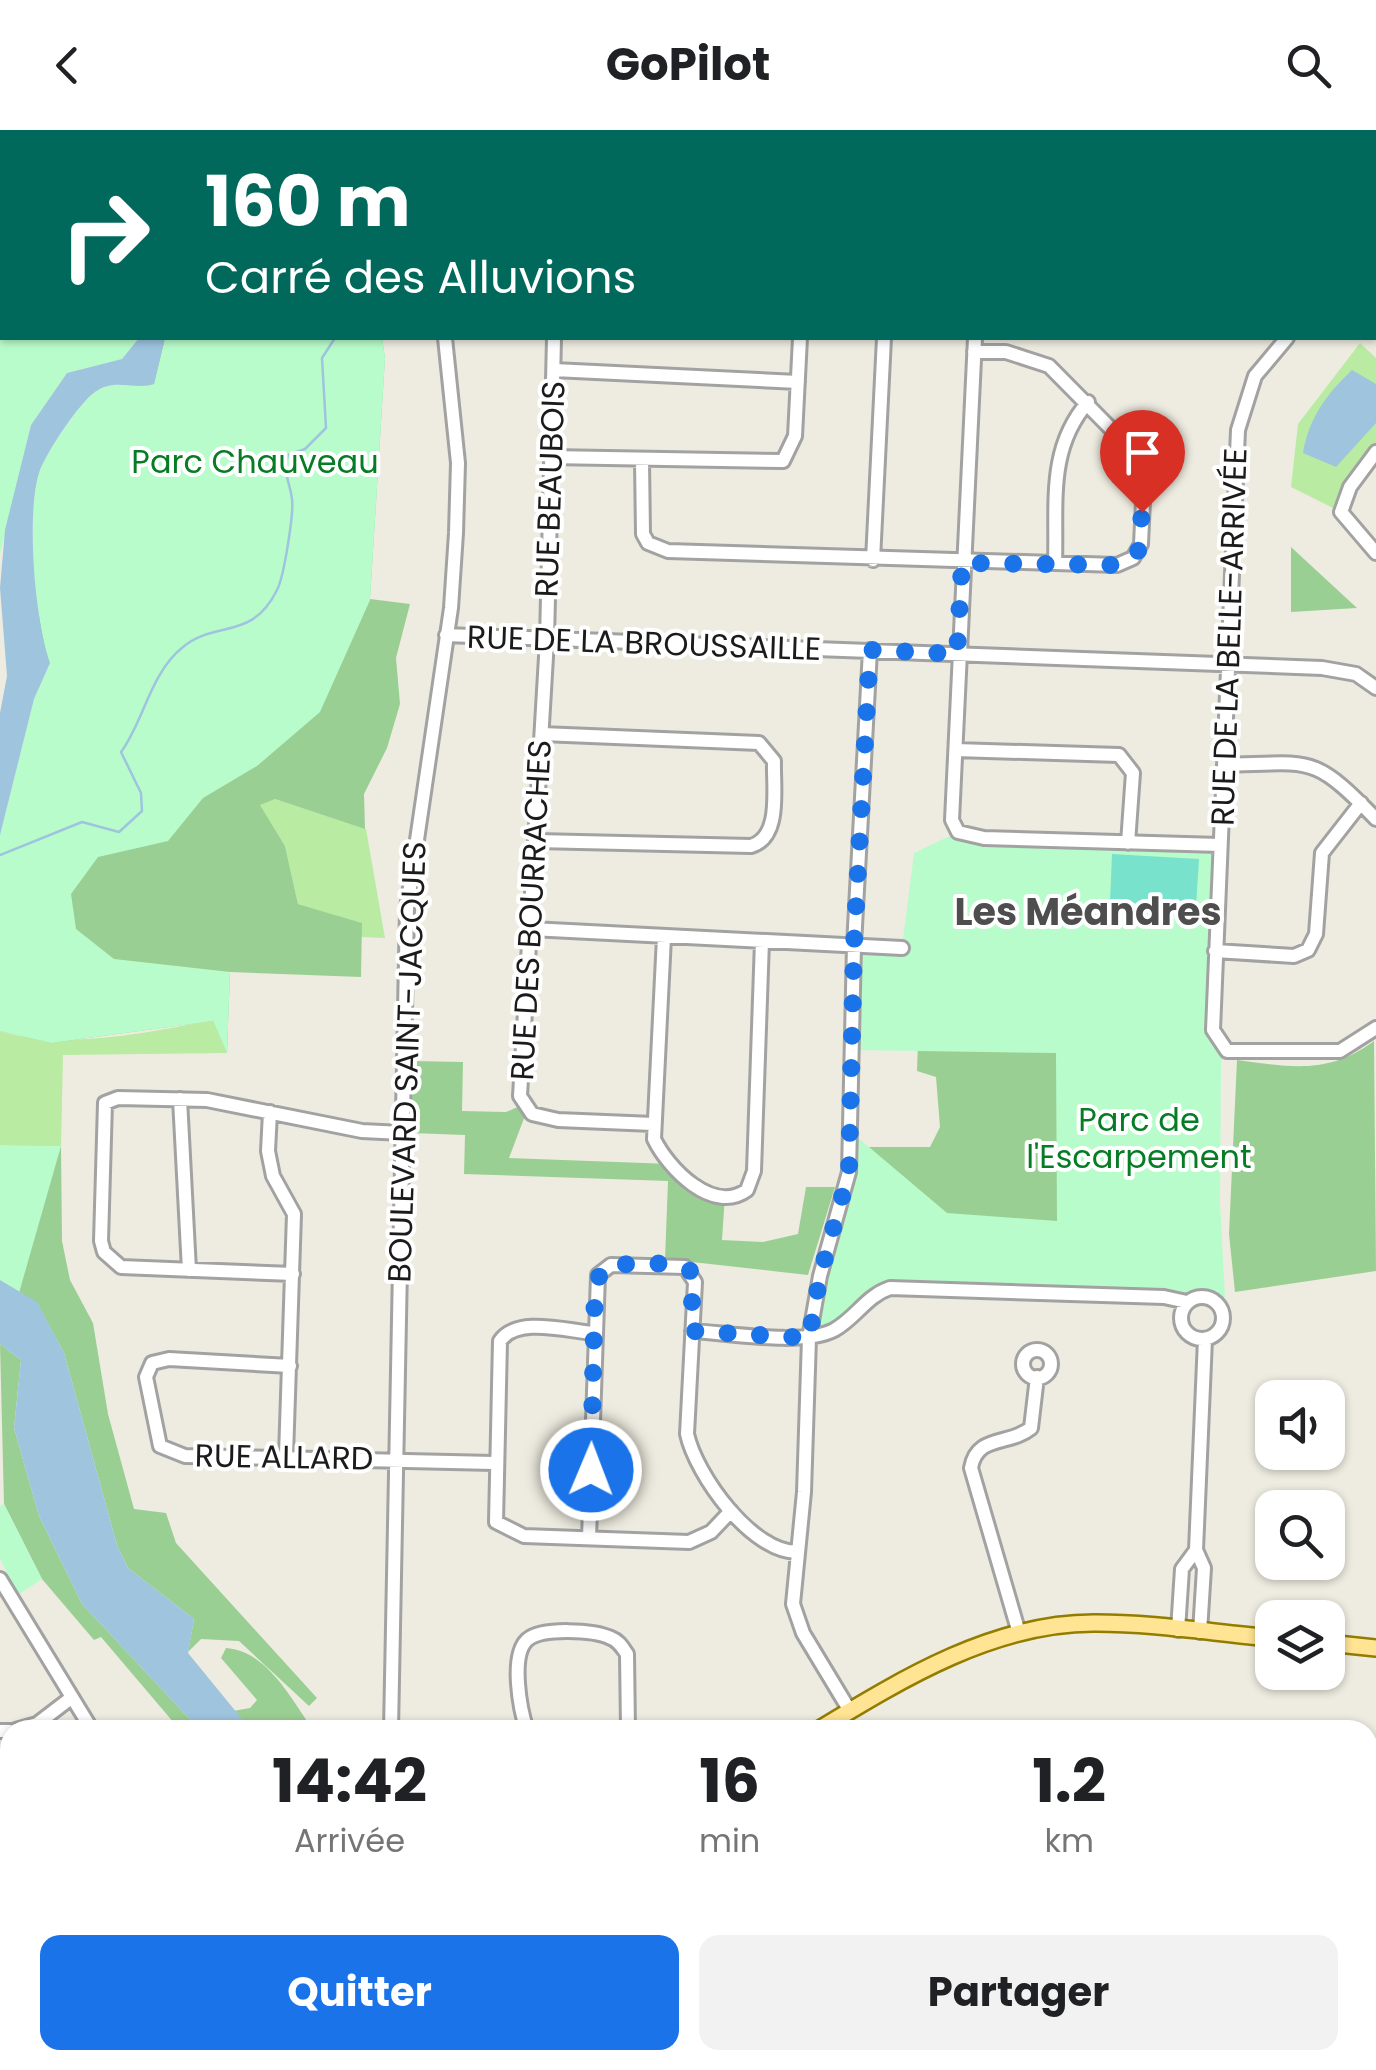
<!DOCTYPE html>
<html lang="fr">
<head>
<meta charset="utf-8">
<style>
	:root { --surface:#fff; --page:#f2f2f2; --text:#202124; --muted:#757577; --accent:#1a73e8 }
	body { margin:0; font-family:Poppins,sans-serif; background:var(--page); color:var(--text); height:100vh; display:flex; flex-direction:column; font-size:38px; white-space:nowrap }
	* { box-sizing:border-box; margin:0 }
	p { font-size:32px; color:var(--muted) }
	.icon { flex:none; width:55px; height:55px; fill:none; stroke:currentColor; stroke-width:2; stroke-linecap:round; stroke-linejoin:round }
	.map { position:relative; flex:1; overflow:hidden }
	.panel { position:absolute; left:0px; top:1590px; width:1378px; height:350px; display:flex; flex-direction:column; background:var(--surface); border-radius:30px 30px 0 0; box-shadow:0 2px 8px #0004 }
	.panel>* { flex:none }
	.hud { position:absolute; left:0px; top:0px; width:1378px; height:210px; box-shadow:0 2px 8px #0004; background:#00695c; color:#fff; overflow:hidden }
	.fabs { position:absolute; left:1255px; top:1250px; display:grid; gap:20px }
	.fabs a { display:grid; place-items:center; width:90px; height:90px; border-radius:20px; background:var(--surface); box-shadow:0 2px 8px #0004; font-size:50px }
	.pin { position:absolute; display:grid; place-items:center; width:85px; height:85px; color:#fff; margin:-102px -42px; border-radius:50% 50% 50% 0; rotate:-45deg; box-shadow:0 0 10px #0007 }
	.pin .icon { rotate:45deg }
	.me { position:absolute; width:110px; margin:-55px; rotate:1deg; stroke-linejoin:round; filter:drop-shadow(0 0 8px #0008) }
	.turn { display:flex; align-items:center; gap:35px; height:210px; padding:0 40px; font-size:45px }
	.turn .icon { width:130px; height:130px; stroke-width:2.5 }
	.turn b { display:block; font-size:70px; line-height:85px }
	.eta { display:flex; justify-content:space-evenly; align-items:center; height:170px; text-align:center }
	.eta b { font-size:60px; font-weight:700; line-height:70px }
	.cta { display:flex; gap:20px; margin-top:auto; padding:20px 40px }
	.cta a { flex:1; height:115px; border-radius:20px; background:var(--accent); color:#fff; font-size:40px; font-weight:700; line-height:115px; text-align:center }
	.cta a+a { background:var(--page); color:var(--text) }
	header { display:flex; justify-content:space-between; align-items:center; height:130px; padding:0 40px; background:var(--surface); font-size:45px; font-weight:700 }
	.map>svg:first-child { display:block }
	.grass { fill:#b9eba3 }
	.forest { fill:#9acf93 }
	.park { fill:#b9fccb }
	.pitch { fill:#79e2cc }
	.water { fill:#9ec4de }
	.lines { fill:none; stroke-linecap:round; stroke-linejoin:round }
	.stream { stroke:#9ec4de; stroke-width:2.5 }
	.minor-casing { stroke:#a2a2a2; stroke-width:18 }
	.major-casing { stroke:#937d00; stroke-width:20 }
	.minor { stroke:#fff; stroke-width:12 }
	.major { stroke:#ffe494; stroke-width:15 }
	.route { stroke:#1a73e8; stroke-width:18; stroke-dasharray:0 32.4 }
	.labels { text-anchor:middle; stroke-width:8; stroke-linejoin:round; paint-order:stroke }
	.park-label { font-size:32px; fill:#067d25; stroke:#fff }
	.street-label { font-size:32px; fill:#1b1b1b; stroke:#fff }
	.quarter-label { font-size:38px; font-weight:bold; fill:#4e4e4e; stroke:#fff }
</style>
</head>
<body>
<header><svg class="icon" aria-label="back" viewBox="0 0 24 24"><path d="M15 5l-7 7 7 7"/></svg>GoPilot<svg class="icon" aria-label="search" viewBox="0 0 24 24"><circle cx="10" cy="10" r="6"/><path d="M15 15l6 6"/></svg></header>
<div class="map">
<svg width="1376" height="1940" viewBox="0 0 1376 1940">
	<rect width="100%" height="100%" fill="#eeece0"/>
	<path class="grass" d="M 1360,213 L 1376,228 L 1376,322 L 1341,382 L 1291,357 L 1298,294 Z
		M 275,669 L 366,699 L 385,808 L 359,807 L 361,793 L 298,774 L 285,716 L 259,674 Z
		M 213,890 L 227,923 L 63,925 L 61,1016 L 0,1015 L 0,901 C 60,921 152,902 213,890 Z
		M 563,1930 L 690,1930 L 688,1940 L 601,1940 Z"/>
	<path class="forest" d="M 165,208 L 382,208 L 385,228 L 370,469 L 410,474 L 396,528 L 400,574 L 387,618 L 364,664 L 365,699 L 275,669 L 260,675 L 285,716 L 298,774 L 362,793 L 361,847 L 230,842 L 227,923 L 213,891 L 51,913 L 0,901 L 0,705 L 50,533 L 41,509 L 34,431 L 121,252 L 147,256 Z
		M 1291,417 L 1357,478 L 1291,482 Z
		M 1020,818 L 1208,1123 L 891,1147 L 869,1017 L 930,1017 L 940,997 L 936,947 L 917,941 L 918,912 Z
		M 1374,911 L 1376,1141 L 1235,1162 L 1229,1104 L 1237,930 C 1291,937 1328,945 1374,911 Z
		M 412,931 L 463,932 L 462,981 L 506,982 L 522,975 L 526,983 L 509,1028 L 671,1034 L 686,1050 L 725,1065 L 722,1110 L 763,1112 L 798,1104 L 806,1057 L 835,1057 L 808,1145 L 665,1129 L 668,1051 L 464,1044 L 465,1005 L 411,1003 Z
		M 0,1015 L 61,1016 L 62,1111 L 70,1150 L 93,1193 L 108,1284 L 134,1379 L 166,1383 L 176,1413 L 317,1568 L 309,1576 L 239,1511 L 201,1509 L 188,1522 L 194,1489 L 128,1438 L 117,1415 L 64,1223 L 37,1173 L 0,1150 Z
		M 0,1214 L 21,1230 L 14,1298 L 39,1386 L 82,1474 L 200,1600 L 180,1600 L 101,1507 L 94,1510 L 42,1449 L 4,1374 Z
		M 226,1518 C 267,1521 290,1567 312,1598 L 319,1600 L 247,1598 L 233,1581 L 250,1578 L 257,1570 L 221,1528 Z
		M 197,1930 L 305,1930 L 301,1940 L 197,1940 Z"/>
	<path class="park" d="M 0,0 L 372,0 L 373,2 L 2,2 L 2,60 Z
		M 0,96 L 2,208 L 139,208 L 122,229 L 67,243 L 31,295 L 0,425 Z
		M 165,208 L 382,208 L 385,228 L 370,470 L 320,582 L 257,636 L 203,668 L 168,711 L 98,727 L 71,764 L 76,799 L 114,829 L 230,842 L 227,923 L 213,891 L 51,913 L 0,901 L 0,705 L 34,569 L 50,533 C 35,492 26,386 39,343 C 45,324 79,274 95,262 C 115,248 134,260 154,254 Z
		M 958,702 L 1220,715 L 1213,900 L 1227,921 L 1221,931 L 1220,1073 L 1225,1167 L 1187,1172 L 890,1158 L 851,1191 L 809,1208 L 844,1066 L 850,1001 L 947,1083 L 1057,1091 L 1056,923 L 852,920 L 854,815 L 902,817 L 914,723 Z
		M 0,1015 L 61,1016 L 19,1163 L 0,1150 Z
		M 4,1374 L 42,1449 L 18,1465 L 0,1429 L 0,1376 Z"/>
	<path class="pitch" d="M 1112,724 L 1199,729 L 1196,776 L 1110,772 Z"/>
	<path class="water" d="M 139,208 L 165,208 L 154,254 C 134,260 115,248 95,262 C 79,273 45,324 39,343 C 26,385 35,492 50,533 L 34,569 L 0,705 L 0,583 L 7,546 L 0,458 L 5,400 L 31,295 L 67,243 L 122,229 Z
		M 1352,240 L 1376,254 L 1376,293 L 1336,337 L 1303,323 C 1309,288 1326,265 1352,240 Z
		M 0,1150 L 37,1172 L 64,1223 L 117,1415 L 128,1438 L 194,1489 L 188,1523 L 251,1600 L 200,1600 L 82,1474 L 39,1386 L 14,1298 L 21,1230 L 0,1214 Z"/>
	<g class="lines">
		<path class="stream" d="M 489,2 L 490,0
			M 0,725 L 82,692 L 119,702 L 142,681 L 141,663 L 121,622 C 144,591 150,543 183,517 C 216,490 252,511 277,460 C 284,447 294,383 292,369 C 290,352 282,342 288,325 L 305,319 L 326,298 L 322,228 L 335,208"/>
		<g class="minor-casing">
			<path id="minor" d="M 381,0 L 382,2
				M 806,0 L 809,2
				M 934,0 L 936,2
				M 1065,0 L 1068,2
				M 1209,0 L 1212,2
				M 593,2 L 595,0
				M 1351,2 L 1353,0
				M 1375,161 L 1376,162
				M 554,208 L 547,510 L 520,966 L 532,984 L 558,990 L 653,994
				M 975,208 L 952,690 L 958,702 L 984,708 L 1220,715
				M 1287,208 L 1255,246 L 1238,300 L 1213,900 L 1227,921 L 1340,921 L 1376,898
				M 554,240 L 798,252
				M 1376,322 L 1350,357 L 1341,382 L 1376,423
				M 550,327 L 783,331 L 795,306 L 800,208
				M 642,331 L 643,404 L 648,413 L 668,421 L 1117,435 L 1133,428 L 1141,414 L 1144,351 L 1140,336 L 1126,314 L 1049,236 L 1006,222 L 974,222
				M 873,430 L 884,208
				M 1055,433 C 1057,374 1047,319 1088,272
				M 446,505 L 1322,538 L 1356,544 L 1376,558
				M 956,620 L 1119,625 L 1133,643 L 1128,713
				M 1224,635 C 1312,633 1312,623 1376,689
				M 537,711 L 751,716 C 782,707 773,657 774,631 L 759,613 L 542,604
				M 531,799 L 902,818
				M 664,807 L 654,1009 C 668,1038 713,1085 747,1060 L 754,1041 L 762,811
				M 1215,821 L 1294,826 L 1308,820 L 1316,804 L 1322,723 L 1361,673
				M 180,969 L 189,1140
				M 270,982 L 268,1021 L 273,1046 L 294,1084 L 286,1326
				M 293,1144 L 121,1137 L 104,1122 L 101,1111 L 105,973 L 118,968 L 207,970 L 362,1001 L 402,1003
				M1181 1188a21 21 0 1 1 42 0a21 21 0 1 1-42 0Z
				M 692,1201 C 728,1203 803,1216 834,1200 C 856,1188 866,1166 890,1158 L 1164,1167 L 1187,1172
				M 594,1203 C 567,1201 517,1186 500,1211 L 496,1392 L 524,1406 L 689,1412 L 711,1402 L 731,1381
				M1023 1234a14 14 0 1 1 28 0a14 14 0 1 1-28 0Z
				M 290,1236 L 169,1229 L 152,1233 L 146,1247 L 160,1316 L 185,1326 L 494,1333
				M 589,1408 L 598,1145 L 611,1135 L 685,1137 L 695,1152 L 687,1304 C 696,1345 752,1423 798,1422
				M 0,1449 L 92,1600
				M 1178,1500 L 1182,1439 L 1196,1420
				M 1200,1502 L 1204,1438 L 1196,1420 L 1205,1209
				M 1019,1503 L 971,1338 C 977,1304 1009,1316 1031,1298 L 1037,1247
				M 850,1581 L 803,1503 L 793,1474 L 804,1362 L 809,1208 L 820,1146 L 849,1042 L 854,815 L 870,520
				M 16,1600 L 37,1594 L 71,1568
				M 391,1600 L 407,778 L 451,478 L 456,403 L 458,333 L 445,208
				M 527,1600 C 520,1580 510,1526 527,1510 C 542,1497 594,1500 611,1508 C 619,1511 622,1517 627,1524 L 628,1600
				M 0,1601 L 10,1601
				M 0,1699 L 10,1699
				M 0,1799 L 10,1799
				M 516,1930 L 563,1940
				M 29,1940 L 29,1930
				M 125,1940 L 125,1930"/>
		</g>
		<g class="major-casing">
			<path id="major" d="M 1328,1513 L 1376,1518
				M 818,1600 C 902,1549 995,1492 1096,1493 C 1154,1493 1214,1503 1272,1508
				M 449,1930 L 464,1936 L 485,1930
				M 436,1940 L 437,1930"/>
		</g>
		<use href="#minor" class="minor"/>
		<use href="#major" class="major"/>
	</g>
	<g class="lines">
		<path class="route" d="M 591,1340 L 595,1154 L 604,1138 C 625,1132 674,1130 692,1142 L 692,1201 L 809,1208 L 820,1146 L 849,1042 L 854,814 L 870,520 L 957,524 L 962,433 L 1116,435 L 1138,422 L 1142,382"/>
	</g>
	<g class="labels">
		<g class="park-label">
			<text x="255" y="343">Parc Chauveau</text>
			<text x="1139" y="1001">Parc de<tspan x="1139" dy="37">l'Escarpement</tspan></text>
		</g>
		<g class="street-label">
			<text transform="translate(550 359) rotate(-88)" y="11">RUE BEAUBOIS</text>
			<text transform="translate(1229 507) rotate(-88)" y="11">RUE DE LA BELLE-ARRIVÉE</text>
			<text transform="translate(644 513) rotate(2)" y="11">RUE DE LA BROUSSAILLE</text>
			<text transform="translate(531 780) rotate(-87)" y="11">RUE DES BOURRACHES</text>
			<text transform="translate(407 932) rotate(-88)" y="11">BOULEVARD SAINT-JACQUES</text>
			<text transform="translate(284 1327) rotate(1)" y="11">RUE ALLARD</text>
		</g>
		<g class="quarter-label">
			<text x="1088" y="795">Les Méandres</text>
		</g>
	</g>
</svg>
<div class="fabs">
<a><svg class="icon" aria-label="sound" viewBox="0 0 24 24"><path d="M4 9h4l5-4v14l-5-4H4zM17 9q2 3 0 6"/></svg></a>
<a><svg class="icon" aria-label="search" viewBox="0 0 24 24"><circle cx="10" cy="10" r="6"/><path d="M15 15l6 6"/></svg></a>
<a><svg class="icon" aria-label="layers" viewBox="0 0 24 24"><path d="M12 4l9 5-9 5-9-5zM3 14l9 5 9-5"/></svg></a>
</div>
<div class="pin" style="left:1142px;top:382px;background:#d93025"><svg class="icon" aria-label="arrive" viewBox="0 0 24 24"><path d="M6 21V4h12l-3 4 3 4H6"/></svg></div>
<svg class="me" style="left:591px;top:1340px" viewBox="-20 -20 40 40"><circle r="17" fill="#1a73e8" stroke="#fff" stroke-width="3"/><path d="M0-11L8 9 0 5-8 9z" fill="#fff"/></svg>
<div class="hud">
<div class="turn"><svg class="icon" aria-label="right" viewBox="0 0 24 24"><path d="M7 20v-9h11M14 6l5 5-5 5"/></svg><div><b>160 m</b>Carré des Alluvions</div></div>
</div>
<section class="panel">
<div class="eta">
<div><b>14:42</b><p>Arrivée</p></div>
<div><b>16</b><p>min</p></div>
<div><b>1.2</b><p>km</p></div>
</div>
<div class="cta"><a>Quitter</a><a>Partager</a></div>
</section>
</div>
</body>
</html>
